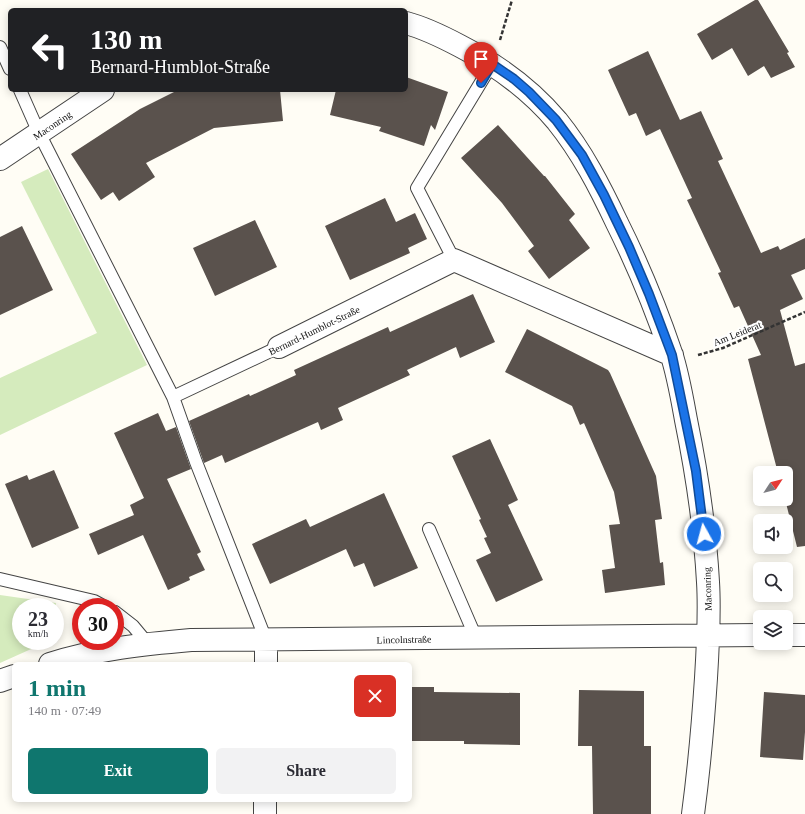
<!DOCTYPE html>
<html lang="en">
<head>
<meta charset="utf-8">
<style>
	:root { --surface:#fff; --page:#f2f2f3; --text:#2b2b33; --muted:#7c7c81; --accent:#0f766e }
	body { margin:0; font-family:Georgia,serif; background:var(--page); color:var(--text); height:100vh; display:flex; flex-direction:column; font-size:15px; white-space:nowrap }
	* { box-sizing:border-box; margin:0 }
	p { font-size:13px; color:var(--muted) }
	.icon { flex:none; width:22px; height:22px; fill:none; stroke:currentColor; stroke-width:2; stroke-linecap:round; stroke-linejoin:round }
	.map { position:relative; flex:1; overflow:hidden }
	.details { position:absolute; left:12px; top:662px; width:400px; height:140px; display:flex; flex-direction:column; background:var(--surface); border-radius:6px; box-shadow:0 2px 10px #0003 }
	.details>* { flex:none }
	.guide { position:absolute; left:8px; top:8px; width:400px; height:84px; border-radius:6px; box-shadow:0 2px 10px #0003; background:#202124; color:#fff; overflow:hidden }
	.needle { width:26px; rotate:54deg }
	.tools { position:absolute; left:753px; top:466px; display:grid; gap:8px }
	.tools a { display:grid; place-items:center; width:40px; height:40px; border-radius:6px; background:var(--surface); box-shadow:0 2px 10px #0003; font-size:20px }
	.speed { position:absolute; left:12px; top:598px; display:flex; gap:8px; font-size:20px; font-weight:700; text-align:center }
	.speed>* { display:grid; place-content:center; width:52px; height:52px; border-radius:50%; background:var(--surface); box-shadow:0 2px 10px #0003; line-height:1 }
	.speed small { font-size:10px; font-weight:400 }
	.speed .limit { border:6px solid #d22; background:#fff; color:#111 }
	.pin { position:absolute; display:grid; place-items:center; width:34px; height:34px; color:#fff; margin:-41px -17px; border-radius:50% 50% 50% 0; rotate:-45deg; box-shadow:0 0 4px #0007 }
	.pin .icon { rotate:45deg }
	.me { position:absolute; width:44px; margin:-22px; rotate:353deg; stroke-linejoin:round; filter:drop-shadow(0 0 3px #0008) }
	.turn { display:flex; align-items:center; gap:14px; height:84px; padding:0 16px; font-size:18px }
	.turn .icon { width:52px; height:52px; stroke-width:2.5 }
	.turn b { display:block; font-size:28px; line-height:34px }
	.round { display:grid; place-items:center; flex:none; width:42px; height:42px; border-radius:6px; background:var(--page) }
	.summary { display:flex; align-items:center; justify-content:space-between; height:68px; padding:0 16px }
	h1 { font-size:24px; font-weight:600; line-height:30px; color:var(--accent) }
	.cta { display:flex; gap:8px; margin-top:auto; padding:8px 16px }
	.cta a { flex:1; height:46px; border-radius:6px; background:var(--accent); color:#fff; font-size:16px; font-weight:600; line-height:46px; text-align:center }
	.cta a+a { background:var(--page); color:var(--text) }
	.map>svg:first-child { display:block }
	.green { fill:#d5ebbd }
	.building { fill:#5a524d }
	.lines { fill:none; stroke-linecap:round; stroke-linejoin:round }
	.lane-casing { stroke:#444; stroke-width:14 }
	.street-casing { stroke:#444; stroke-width:24 }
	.path { stroke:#333; stroke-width:2.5; stroke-dasharray:4 2; stroke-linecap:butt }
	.lane { stroke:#fff; stroke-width:12 }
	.street { stroke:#fff; stroke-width:22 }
	.route-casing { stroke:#114b97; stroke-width:10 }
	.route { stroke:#1a73e8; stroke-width:7 }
	.labels { text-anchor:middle; stroke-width:4; stroke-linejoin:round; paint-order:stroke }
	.street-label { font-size:10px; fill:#111; stroke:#fff }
</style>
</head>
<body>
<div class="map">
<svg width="805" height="814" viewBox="0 0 805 814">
	<rect width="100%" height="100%" fill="#fffdf5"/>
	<path class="green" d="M 48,169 L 147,365 L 0,435 L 0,378 L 97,333 L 21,182 Z
		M 0,595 L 56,603 L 55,610 L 55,607 L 21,607 L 21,641 L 49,641 L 0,663 Z"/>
	<path class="building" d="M 755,0 L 758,0 L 789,52 L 787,53 L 795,67 L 771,78 L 764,66 L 748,76 L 732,48 L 712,60 L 697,34 Z
		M 648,51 L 680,120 L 701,111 L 723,159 L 718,161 L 761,253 L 778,246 L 780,250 L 805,238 L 805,269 L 791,275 L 803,299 L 780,310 L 795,366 L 805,363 L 805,546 L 797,547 L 785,499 L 786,499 L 786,473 L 778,473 L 748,359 L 761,355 L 739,306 L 734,308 L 718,273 L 721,272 L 687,200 L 692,198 L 660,129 L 646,136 L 636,113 L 629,116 L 608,70 Z
		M 406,77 L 448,92 L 435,130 L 431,125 L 424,146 L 379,131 L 381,127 L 330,115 L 336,90 L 406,90 Z
		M 178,90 L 280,90 L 283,121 L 214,128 L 146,163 L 155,177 L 119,201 L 113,192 L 101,200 L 71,154 L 140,109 Z
		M 498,125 L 544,176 L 545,176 L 575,214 L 569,220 L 590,248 L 549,279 L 528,251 L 534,246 L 502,203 L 461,158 Z
		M 385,198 L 396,222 L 415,213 L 427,239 L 408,248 L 410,253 L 350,280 L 325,226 Z
		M 255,220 L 277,267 L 215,296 L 193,248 Z
		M 22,226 L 53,290 L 0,315 L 0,237 Z
		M 473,294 L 495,342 L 460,358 L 456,347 L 407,370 L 410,375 L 338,408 L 343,420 L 321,430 L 318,422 L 225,463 L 222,455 L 204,463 L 189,421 L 249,394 L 250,396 L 296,375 L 294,370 L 388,327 L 390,332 Z
		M 527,329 L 608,370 L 610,373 L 656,476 L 662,519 L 655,520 L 660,563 L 663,562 L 665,585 L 605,593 L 602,570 L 615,568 L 609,525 L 620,524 L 614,492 L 584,423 L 580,425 L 572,406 L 505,372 Z
		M 158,413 L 166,431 L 176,427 L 191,469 L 167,479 L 201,552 L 197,554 L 205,570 L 189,577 L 190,580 L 168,590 L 143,535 L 98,555 L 89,534 L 134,515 L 130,505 L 144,498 L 114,433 Z
		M 490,439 L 518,500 L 508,505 L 543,580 L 496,602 L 476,560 L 491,553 L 484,538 L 487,537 L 479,520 L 481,519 L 452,456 Z
		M 54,470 L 79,528 L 32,548 L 5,484 L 27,475 L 29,480 Z
		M 384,493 L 418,568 L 374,587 L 364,563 L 354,567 L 346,549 L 270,584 L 252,544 L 306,519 L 310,527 Z
		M 410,687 L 434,687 L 434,692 L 520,693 L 520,745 L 464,744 L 464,741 L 410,741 Z
		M 579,690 L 644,691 L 644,746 L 651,746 L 651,814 L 593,814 L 592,746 L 578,746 Z
		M 764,692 L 805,695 L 805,732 L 803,760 L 760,757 Z"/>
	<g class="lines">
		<g class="lane-casing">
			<path id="lane" d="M 0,47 L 10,69
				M 20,90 L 39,133 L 173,397 L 196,462 L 266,640
				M 454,260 L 417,188 L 492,64
				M 173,397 L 279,347
				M 429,529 L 476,638
				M 0,579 L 94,601 L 105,607
				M 115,612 L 133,626 L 148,644"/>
		</g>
		<g class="street-casing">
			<path id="street" d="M 406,23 C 425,28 443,37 460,46 C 497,65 530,89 557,121 C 582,152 600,187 617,223 C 638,265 656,309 671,353 C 678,374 682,398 686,420 C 697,474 705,528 708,582 C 710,614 708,646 706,678 C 703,724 699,769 693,814
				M 0,159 L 103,90
				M 279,347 L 454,260 L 672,355
				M 786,635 L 805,635
				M 50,664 C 96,649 144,644 191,640 L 760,635
				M 266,664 L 266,640
				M 0,681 L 14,676
				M 265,814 L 265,800"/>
		</g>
		<path class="path" d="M 500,40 L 512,0
			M 698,355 L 723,348 L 805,312"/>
		<use href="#lane" class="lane"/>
		<use href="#street" class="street"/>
	</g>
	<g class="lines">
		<g class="route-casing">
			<path id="route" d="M 481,83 L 492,64 L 514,79 L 529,92 L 556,120 L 582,155 L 604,195 L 629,247 L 649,294 L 672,355 L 696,471 L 704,534"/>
		</g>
		<use href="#route" class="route"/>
	</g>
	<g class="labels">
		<g class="street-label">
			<text transform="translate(52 125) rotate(-34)" y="4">Maconring</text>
			<text transform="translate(314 330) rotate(-26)" y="4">Bernard-Humblot-Straße</text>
			<text transform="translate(737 333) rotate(-22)" y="4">Am Leiderat</text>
			<text transform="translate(707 589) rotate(-92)" y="4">Maconring</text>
			<text transform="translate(404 639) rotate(-1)" y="4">Lincolnstraße</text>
		</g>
	</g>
</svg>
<div class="tools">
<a><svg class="needle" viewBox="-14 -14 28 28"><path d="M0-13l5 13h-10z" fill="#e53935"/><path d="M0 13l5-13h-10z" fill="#7c7c81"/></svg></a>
<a><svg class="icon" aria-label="sound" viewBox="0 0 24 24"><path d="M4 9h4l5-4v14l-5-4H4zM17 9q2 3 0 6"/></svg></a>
<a><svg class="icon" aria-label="search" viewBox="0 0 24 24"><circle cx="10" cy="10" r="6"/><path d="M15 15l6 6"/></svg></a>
<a><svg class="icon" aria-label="layers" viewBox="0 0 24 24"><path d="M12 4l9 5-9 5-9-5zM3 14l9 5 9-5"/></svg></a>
</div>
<div class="speed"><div>23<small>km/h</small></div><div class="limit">30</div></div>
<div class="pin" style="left:481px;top:83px;background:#d93025"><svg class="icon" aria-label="arrive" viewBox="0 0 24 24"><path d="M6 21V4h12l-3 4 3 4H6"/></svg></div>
<svg class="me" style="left:704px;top:534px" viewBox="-20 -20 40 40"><circle r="17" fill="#1a73e8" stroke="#fff" stroke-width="3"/><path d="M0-11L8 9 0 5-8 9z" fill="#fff"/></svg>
<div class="guide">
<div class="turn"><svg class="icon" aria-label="left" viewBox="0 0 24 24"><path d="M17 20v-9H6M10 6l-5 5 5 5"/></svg><div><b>130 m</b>Bernard-Humblot-Straße</div></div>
</div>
<section class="details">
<div class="summary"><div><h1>1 min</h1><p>140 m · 07:49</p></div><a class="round" style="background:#d93025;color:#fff"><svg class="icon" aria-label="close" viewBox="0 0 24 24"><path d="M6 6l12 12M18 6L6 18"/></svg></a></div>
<div class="cta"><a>Exit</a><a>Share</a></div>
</section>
</div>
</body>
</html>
